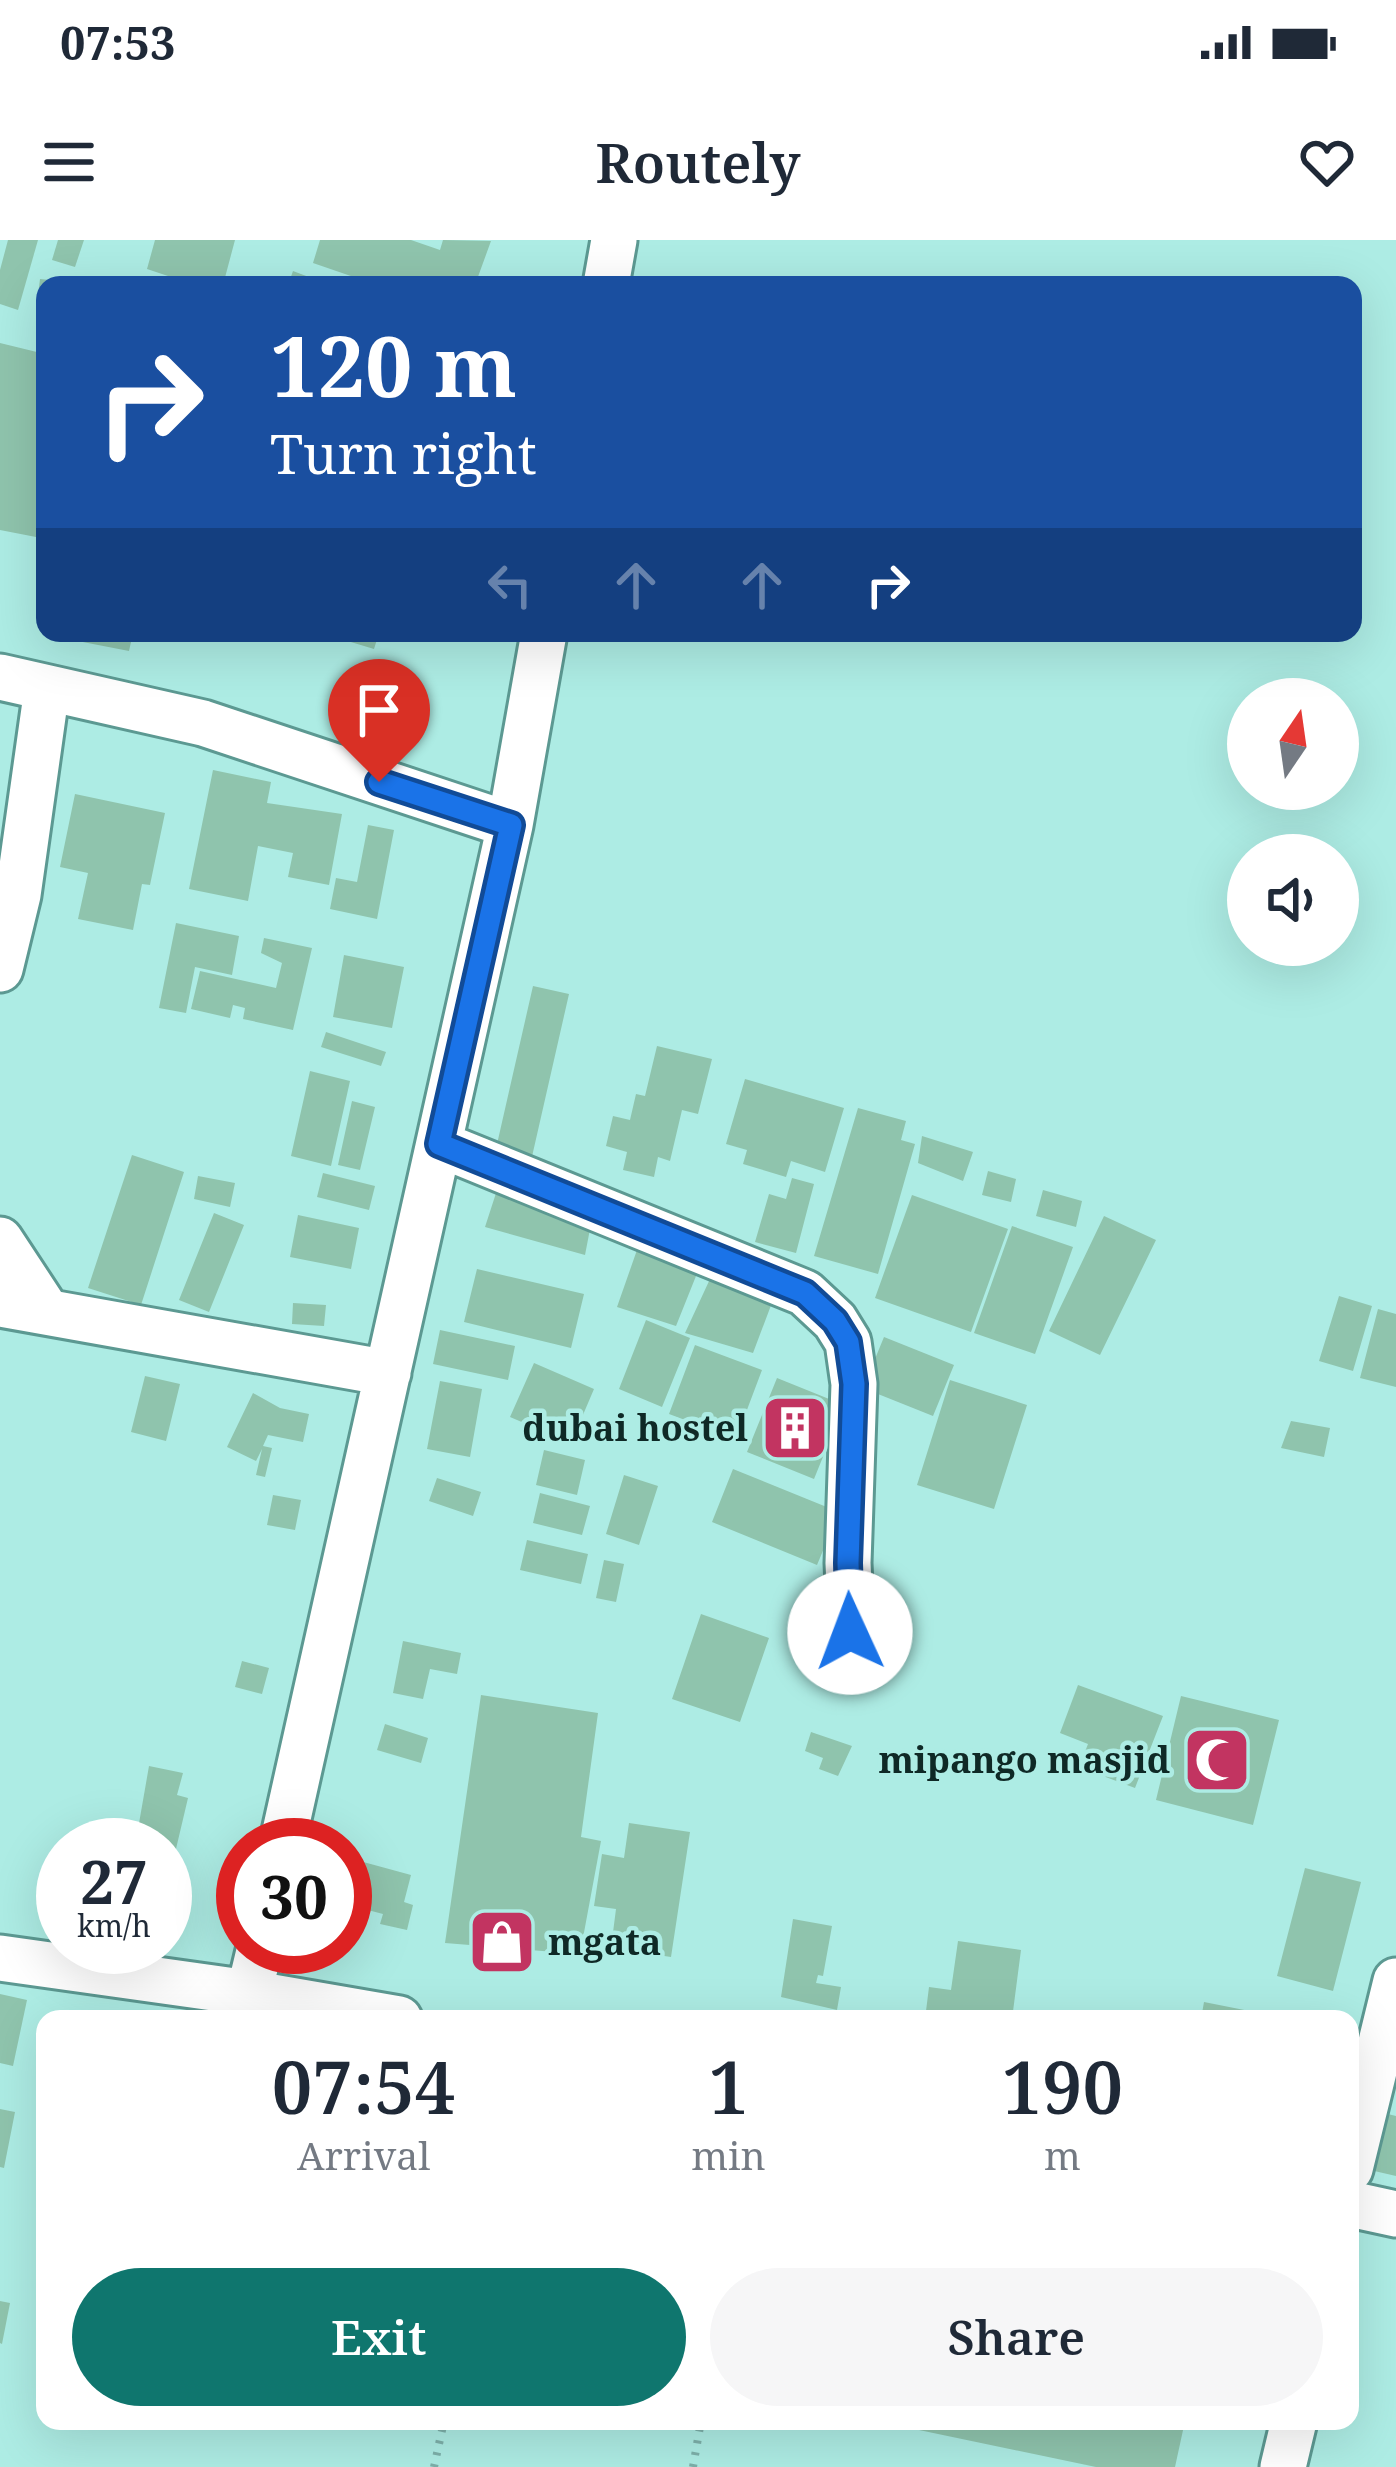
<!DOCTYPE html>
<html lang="en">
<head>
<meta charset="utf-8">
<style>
	:root { --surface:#fff; --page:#f6f6f7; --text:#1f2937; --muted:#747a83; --accent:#0f766e }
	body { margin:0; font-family:"Noto Serif",serif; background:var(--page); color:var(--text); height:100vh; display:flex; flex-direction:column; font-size:45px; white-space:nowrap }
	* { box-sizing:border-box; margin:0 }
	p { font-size:39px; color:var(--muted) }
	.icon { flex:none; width:66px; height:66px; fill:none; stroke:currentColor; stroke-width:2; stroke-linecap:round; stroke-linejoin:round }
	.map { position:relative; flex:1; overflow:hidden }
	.panel { position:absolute; left:36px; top:1770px; width:1323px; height:420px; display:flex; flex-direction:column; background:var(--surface); border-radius:24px; box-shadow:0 12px 48px #0002 }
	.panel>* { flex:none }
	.hud { position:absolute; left:36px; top:36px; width:1326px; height:366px; border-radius:24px; box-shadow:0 12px 48px #0002; background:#1a4fa0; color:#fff; overflow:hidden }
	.needle { width:78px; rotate:13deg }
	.fabs { position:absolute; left:1227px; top:438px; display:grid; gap:24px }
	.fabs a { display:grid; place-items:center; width:132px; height:132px; border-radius:50%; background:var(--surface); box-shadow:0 12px 48px #0002; font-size:60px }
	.speed { position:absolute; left:36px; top:1578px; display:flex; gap:24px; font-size:60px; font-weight:700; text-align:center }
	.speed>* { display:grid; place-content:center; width:156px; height:156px; border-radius:50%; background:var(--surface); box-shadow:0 12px 48px #0002; line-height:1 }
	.speed small { font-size:30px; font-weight:400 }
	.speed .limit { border:18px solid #d22; background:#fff; color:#111 }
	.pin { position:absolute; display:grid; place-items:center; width:102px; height:102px; color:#fff; margin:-123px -51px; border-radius:50% 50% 50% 0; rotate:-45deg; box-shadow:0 0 12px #0007 }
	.pin .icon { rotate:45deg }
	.me { position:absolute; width:132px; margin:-66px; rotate:358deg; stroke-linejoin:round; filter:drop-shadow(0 0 9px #0008) }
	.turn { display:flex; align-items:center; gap:42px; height:252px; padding:0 36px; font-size:54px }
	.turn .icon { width:156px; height:156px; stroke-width:2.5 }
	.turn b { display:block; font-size:84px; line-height:102px }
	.lanes { display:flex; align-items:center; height:114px; padding:0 36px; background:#0003; justify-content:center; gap:60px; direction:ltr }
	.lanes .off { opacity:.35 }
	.eta { display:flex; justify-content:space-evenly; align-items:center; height:204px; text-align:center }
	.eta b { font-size:72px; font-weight:600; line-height:84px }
	.primary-button { display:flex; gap:24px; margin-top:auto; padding:24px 36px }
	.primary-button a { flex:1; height:138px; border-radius:72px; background:var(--accent); color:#fff; font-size:48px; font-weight:600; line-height:138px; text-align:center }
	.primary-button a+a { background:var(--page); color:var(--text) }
	.status { display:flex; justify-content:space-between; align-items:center; height:84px; padding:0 60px; background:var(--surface); direction:ltr }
	.status svg { height:33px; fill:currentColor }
	header { display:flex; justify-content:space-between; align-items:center; height:156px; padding:0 36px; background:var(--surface); font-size:54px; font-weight:600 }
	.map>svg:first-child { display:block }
	.building { fill:#8fc4ad }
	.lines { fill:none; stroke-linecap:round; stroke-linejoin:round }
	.minor-casing { stroke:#5c9992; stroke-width:51 }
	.path { stroke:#7db0aa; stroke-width:8; stroke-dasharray:3 9; stroke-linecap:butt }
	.minor { stroke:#fff; stroke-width:45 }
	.route-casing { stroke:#114b97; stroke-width:30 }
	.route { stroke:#1a73e8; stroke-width:21 }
	.labels { text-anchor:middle; stroke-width:9; stroke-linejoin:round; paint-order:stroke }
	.poi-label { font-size:36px; font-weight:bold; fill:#0f2926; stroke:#adece4; text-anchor:end }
</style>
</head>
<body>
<div class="status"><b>07:53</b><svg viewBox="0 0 49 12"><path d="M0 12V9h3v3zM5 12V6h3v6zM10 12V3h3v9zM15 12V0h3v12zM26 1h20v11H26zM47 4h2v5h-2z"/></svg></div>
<header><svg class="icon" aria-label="menu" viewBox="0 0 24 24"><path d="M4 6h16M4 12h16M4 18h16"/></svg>Routely<svg class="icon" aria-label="heart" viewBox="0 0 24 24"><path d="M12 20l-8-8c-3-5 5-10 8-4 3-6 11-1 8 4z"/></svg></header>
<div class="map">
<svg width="1396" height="2227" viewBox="0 0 1396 2227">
	<rect width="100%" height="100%" fill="#adece4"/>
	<path class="building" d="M 8,0 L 38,0 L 18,70 L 0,64 L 0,30 Z
		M 58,0 L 84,0 L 75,27 L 52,20 Z
		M 155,0 L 235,0 L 223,45 L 195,45 L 147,29 Z
		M 320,0 L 411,0 L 440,10 L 443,0 L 491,1 L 475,45 L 377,45 L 313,23 Z
		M 293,31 L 330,45 L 288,45 Z
		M 40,39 L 70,42 L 45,45 L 45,72 L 36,71 Z
		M 0,103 L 45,114 L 45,255 L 36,297 L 0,290 Z
		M 58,393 L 133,393 L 129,411 L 57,397 Z
		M 321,393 L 379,393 L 374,409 Z
		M 213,530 L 271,542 L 267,563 L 342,574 L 329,645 L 288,637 L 293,613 L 258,606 L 248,661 L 189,649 Z
		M 75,554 L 165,573 L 150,645 L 142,644 L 133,690 L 78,679 L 88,633 L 60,627 Z
		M 368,585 L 394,590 L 377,679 L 330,669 L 336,638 L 357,642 Z
		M 176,683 L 239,696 L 232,735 L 195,727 L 186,773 L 159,768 Z
		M 264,698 L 312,708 L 293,790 L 243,779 L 245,768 L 233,765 L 230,778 L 191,769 L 200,731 L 276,748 L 282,723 L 261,713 Z
		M 344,715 L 404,727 L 392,788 L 333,777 Z
		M 533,746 L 569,754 L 531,921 L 495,913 Z
		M 326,792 L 386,812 L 381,826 L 321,807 Z
		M 657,806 L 712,819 L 698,874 L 682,870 L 670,921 L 658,917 L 654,937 L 623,930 L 627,912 L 606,906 L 613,876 L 630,880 L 636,854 L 645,856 Z
		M 310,831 L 350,841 L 331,926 L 291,916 Z
		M 745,839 L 844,868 L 825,932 L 791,921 L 786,937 L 743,924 L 747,910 L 726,904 Z
		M 352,861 L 375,867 L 360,930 L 338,925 Z
		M 858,868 L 906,881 L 901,900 L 915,904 L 878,1034 L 814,1016 Z
		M 922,896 L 973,912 L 963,941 L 918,923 Z
		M 132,915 L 184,932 L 141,1065 L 88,1048 Z
		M 988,931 L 1016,939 L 1011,962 L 982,955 Z
		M 323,933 L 375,946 L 369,970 L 317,957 Z
		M 198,936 L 235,943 L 230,967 L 194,959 Z
		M 792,938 L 814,944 L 796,1013 L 755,1002 L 769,954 L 786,959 Z
		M 497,950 L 591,984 L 585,1015 L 485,987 Z
		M 1043,950 L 1082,961 L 1076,987 L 1036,976 Z
		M 912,955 L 1008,989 L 971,1092 L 875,1058 Z
		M 214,973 L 244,985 L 209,1072 L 179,1060 Z
		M 298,975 L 359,988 L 351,1029 L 290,1017 Z
		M 1104,976 L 1156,1000 L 1100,1115 L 1049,1091 Z
		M 1012,986 L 1073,1007 L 1035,1114 L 974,1093 Z
		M 637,1010 L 698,1031 L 676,1086 L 617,1067 Z
		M 477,1029 L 584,1054 L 571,1108 L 464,1082 Z
		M 710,1039 L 773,1060 L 753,1113 L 685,1093 Z
		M 1339,1056 L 1372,1066 L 1353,1131 L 1319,1121 Z
		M 293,1063 L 326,1065 L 324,1086 L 292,1084 Z
		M 1378,1069 L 1396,1074 L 1396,1147 L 1360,1138 Z
		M 646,1080 L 690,1098 L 662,1167 L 619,1149 Z
		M 440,1090 L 515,1106 L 508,1140 L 433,1124 Z
		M 884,1097 L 954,1125 L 933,1176 L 863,1148 Z
		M 695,1105 L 762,1130 L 736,1199 L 669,1174 Z
		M 534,1123 L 594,1149 L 571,1203 L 510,1177 Z
		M 145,1136 L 180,1144 L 166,1201 L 131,1192 Z
		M 777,1138 L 844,1165 L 814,1239 L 747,1212 Z
		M 950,1140 L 1027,1165 L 994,1269 L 917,1245 Z
		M 440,1141 L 482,1149 L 470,1217 L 427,1209 Z
		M 253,1153 L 280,1168 L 309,1174 L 303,1202 L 268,1195 L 263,1206 L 272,1208 L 265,1237 L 256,1235 L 262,1209 L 256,1221 L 227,1207 Z
		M 1291,1181 L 1330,1188 L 1324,1217 L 1281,1208 Z
		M 544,1210 L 585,1220 L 577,1255 L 536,1245 Z
		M 733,1229 L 839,1272 L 817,1325 L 712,1282 Z
		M 624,1235 L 658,1246 L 639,1305 L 606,1294 Z
		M 437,1238 L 481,1252 L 473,1276 L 429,1261 Z
		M 540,1253 L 590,1266 L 582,1295 L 533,1283 Z
		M 273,1255 L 301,1260 L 295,1290 L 267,1285 Z
		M 527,1300 L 588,1314 L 581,1344 L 520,1330 Z
		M 604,1320 L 624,1324 L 616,1362 L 596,1358 Z
		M 701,1374 L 769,1398 L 740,1482 L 672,1459 Z
		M 403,1401 L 461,1413 L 457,1434 L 430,1429 L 423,1459 L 393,1453 Z
		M 242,1421 L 269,1428 L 262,1454 L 235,1447 Z
		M 1078,1445 L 1163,1476 L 1135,1548 L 1079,1527 L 1088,1504 L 1060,1493 Z
		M 481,1455 L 598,1473 L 581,1597 L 601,1601 L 580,1714 L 445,1703 Z
		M 1181,1456 L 1279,1480 L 1253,1585 L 1156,1560 Z
		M 385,1484 L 428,1498 L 421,1523 L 377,1510 Z
		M 811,1492 L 852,1506 L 838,1536 L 819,1529 L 823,1518 L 805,1511 Z
		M 149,1526 L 183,1533 L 177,1555 L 188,1558 L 171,1630 L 165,1629 L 165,1605 L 118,1605 L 122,1585 L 138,1589 Z
		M 629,1583 L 690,1592 L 671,1717 L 611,1708 L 616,1669 L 594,1666 L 602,1614 L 624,1618 Z
		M 345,1617 L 411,1635 L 404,1662 L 413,1665 L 407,1690 L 380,1684 L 383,1674 L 345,1664 Z
		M 1305,1628 L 1361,1642 L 1333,1751 L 1277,1736 Z
		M 793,1679 L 832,1686 L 823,1736 L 818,1735 L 816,1743 L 841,1747 L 837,1770 L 781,1757 Z
		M 958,1701 L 1021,1710 L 1012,1779 L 925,1779 L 929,1747 L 951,1750 Z
		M 0,1754 L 27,1760 L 13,1826 L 0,1823 Z
		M 1204,1762 L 1279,1777 L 1278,1779 L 1201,1779 Z
		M 0,1869 L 15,1872 L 4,1928 L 0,1927 Z
		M 1371,1870 L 1396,1876 L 1396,1936 L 1357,1927 Z
		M 0,2061 L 10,2063 L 2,2104 L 0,2103 Z
		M 876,2181 L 1185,2181 L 1175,2227 L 1096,2227 Z"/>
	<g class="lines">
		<g class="minor-casing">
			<path id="minor" d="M 606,45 L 614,0
				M 0,437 L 203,483 L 510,585
				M 0,729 L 18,655 L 47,448
				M 439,904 L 805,1053 L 835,1081 L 848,1102 L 854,1144 L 848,1323 L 851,1392
				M 0,1000 L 46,1070
				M 0,1064 L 388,1133
				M 282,1605 L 510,585 L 544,393
				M 0,1718 L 249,1753 L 399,1779
				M 249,1753 L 260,1707
				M 1350,1929 L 1396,1741
				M 1350,1964 L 1396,1974
				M 1283,2227 L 1294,2181"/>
		</g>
		<path class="path" d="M 434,2227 L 444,2181
			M 693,2227 L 701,2181"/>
		<use href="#minor" class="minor"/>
	</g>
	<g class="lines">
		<g class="route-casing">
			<path id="route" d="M 379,542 L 511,585 L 439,904 L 805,1053 L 835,1081 L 848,1102 L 854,1144 L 848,1323 L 850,1392"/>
		</g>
		<use href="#route" class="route"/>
	</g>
	<defs>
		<g id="building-square" transform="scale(3.45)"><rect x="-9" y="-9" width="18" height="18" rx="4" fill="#c23461" stroke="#adece4"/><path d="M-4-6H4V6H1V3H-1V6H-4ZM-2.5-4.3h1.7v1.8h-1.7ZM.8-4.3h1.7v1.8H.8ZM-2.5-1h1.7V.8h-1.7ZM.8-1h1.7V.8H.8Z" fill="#fff"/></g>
		<g id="mosque-square" transform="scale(3.45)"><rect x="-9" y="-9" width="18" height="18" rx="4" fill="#c23461" stroke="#adece4"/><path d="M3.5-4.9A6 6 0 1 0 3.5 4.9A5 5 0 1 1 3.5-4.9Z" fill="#fff"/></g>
		<g id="shop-square" transform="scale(3.45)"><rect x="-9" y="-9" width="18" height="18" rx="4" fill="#c23461" stroke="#adece4"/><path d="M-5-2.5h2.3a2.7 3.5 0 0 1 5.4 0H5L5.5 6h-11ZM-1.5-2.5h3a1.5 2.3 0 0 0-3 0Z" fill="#fff"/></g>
	</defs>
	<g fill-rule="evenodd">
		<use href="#building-square" x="795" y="1188"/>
		<use href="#mosque-square" x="1217" y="1520"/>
		<use href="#shop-square" x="502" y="1702"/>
	</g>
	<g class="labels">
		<g class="poi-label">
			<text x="748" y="1201">dubai hostel</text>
			<text x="1170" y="1533">mipango masjid</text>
			<text x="548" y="1715" text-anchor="start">mgata</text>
		</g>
	</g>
</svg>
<div class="fabs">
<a><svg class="needle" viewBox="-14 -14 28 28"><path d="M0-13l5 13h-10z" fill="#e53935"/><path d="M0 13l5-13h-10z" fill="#747a83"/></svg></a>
<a><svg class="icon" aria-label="sound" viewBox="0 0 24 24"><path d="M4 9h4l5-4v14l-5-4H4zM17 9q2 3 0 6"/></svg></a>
</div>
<div class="speed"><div>27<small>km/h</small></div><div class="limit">30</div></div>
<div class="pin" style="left:379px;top:542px;background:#d93025"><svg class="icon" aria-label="arrive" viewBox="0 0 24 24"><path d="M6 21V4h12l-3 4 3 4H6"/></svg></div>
<svg class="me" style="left:850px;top:1392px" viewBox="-20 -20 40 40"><circle r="19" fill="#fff"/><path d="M0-13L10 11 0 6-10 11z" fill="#1a73e8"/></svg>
<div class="hud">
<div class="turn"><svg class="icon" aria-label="right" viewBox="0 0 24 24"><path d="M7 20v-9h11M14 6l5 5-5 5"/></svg><div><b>120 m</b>Turn right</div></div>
<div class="lanes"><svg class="icon off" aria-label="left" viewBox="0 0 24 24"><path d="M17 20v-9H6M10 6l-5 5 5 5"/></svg><svg class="icon off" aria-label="ahead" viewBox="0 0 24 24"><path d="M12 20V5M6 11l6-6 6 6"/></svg><svg class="icon off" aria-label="ahead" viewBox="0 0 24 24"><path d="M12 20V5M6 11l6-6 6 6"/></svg><svg class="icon" aria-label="right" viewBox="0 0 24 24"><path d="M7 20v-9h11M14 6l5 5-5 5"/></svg></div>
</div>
<section class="panel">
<div class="eta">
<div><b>07:54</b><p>Arrival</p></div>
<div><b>1</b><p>min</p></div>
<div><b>190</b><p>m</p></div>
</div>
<div class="primary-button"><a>Exit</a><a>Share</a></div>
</section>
</div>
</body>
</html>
